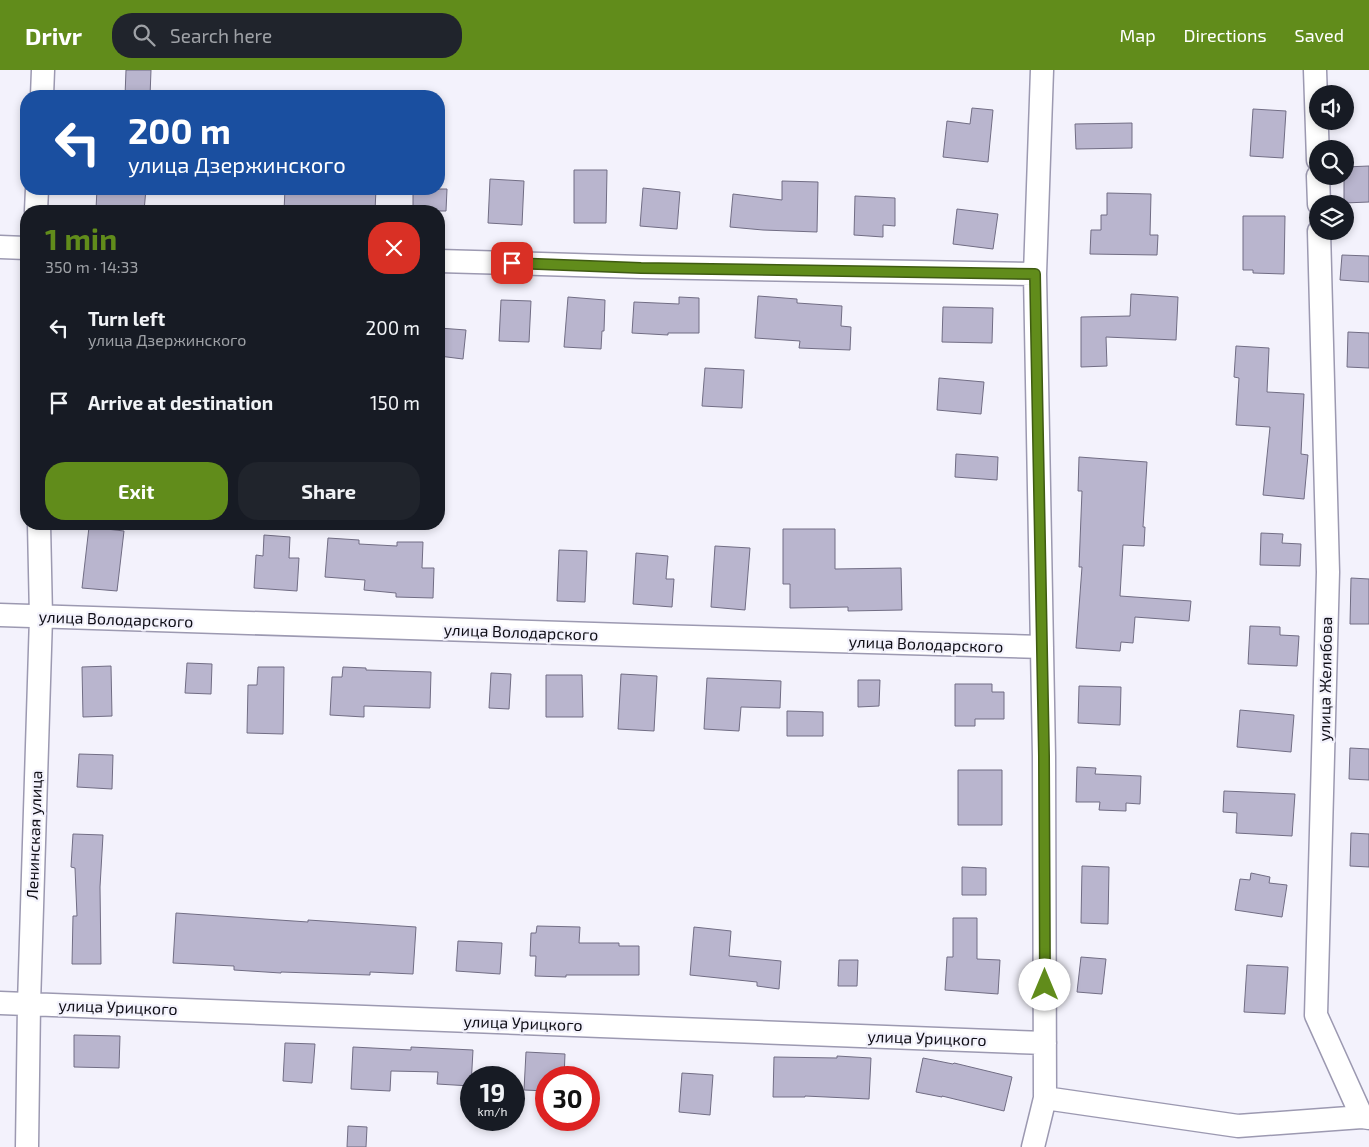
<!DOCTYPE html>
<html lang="en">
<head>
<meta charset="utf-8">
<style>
	:root { --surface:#171b24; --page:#20242c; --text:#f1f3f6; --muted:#9ea1a6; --accent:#618c1b }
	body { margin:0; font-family:"Exo 2",sans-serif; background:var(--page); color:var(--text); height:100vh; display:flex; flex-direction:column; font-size:19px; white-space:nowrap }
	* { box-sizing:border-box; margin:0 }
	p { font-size:16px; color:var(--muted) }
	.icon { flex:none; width:28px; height:28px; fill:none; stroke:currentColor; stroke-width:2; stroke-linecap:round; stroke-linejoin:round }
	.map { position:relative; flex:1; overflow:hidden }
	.side { position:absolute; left:20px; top:135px; width:425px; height:325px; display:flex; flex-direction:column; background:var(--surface); border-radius:20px; box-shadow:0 2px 8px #0003 }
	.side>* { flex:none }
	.top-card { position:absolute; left:20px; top:20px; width:425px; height:105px; border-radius:20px; box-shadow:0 2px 8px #0003; background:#1a4fa0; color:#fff; overflow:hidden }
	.tools { position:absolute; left:1309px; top:15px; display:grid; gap:10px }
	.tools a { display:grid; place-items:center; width:45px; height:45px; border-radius:50%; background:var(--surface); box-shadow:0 2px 8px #0003; font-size:25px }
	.speed { position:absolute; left:460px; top:996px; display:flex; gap:10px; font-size:25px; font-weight:700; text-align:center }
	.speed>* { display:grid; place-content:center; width:65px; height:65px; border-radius:50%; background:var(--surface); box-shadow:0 2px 8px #0003; line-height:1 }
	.speed small { font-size:12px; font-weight:400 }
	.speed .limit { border:8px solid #d22; background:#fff; color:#111 }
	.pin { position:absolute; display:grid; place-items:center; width:42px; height:42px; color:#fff; margin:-21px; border-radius:10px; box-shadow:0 2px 8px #0006 }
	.me { position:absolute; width:55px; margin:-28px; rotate:0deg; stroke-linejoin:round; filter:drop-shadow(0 0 4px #0008) }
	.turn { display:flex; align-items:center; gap:18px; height:105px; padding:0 25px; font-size:22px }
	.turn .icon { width:65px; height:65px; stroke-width:2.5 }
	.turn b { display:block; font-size:35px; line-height:42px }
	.round { display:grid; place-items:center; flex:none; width:52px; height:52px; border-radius:20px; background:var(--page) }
	.summary { display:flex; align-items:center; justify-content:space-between; height:85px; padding:0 25px }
	h1 { font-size:30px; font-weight:700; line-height:38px; color:var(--accent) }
	.primary-button { display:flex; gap:10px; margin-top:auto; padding:10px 25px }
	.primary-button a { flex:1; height:58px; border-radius:20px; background:var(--accent); color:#fff; font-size:20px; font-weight:700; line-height:58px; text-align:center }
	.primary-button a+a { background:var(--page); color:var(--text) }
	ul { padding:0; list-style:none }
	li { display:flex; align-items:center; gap:15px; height:75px; padding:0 25px }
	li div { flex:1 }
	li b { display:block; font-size:19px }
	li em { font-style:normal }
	header { display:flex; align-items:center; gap:30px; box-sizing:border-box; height:70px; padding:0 25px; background:var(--accent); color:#fff }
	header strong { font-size:24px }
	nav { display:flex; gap:28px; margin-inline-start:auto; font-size:18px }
	.search { width:350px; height:45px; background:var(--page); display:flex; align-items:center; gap:12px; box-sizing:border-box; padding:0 18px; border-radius:20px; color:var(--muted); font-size:19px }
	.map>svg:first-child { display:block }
	.building { fill:#b9b5ce; stroke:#716d84 }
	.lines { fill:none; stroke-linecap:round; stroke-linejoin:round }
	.minor-casing { stroke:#9c99b1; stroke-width:25 }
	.minor { stroke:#fff; stroke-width:22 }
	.route-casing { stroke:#3f5b12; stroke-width:12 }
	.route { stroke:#618c1b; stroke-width:9 }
	.labels { text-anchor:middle; stroke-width:4.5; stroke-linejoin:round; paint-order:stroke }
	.street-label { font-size:16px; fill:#0f0e16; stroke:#f3f2fc }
</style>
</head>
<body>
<header>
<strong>Drivr</strong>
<div class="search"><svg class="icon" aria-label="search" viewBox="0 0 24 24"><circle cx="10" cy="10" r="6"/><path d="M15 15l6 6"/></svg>Search here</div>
<nav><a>Map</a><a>Directions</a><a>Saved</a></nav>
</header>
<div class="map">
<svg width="1369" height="1077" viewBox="0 0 1369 1077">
	<rect width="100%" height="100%" fill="#f3f2fc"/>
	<path class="building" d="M 126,0 L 151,0 L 150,26 L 125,26 Z
		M 972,38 L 993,40 L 988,92 L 943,87 L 947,51 L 970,54 Z
		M 1253,39 L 1286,41 L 1283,88 L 1250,86 Z
		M 1132,53 L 1132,78 L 1076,79 L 1075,54 Z
		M 1369,96 L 1369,132 L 1344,133 L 1344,106 L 1345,106 L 1345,97 Z
		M 574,100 L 607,100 L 606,153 L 574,153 Z
		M 490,109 L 524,111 L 522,155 L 488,153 Z
		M 782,111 L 818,112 L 817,162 L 763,160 L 730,157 L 733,124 L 782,130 Z
		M 643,118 L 680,122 L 677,159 L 640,156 Z
		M 97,119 L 146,119 L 144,141 L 96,139 Z
		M 285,119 L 376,119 L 375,141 L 284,141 Z
		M 413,119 L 447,119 L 446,141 L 413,141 Z
		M 1107,123 L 1151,124 L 1150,165 L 1158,165 L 1157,185 L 1090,184 L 1091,160 L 1101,160 L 1101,145 L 1107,145 Z
		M 855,126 L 895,128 L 895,156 L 883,155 L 883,167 L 854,165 Z
		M 957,139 L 998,144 L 993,179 L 953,174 Z
		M 1243,146 L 1285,146 L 1284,204 L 1253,203 L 1253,200 L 1243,200 Z
		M 1342,185 L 1369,186 L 1369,212 L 1340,210 Z
		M 1131,224 L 1178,227 L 1176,270 L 1106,267 L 1107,296 L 1081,297 L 1081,247 L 1130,246 Z
		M 758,226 L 797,229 L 797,233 L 842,236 L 841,256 L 851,257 L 850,280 L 799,278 L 800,271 L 755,268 Z
		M 568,227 L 605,230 L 604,261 L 602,261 L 601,279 L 564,277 Z
		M 679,227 L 699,228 L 699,263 L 668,263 L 668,265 L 632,263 L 634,232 L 679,234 Z
		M 501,230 L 531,231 L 529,272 L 499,271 Z
		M 943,237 L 993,238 L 992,273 L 942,272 Z
		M 439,258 L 466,260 L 463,289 L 439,286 Z
		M 1348,262 L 1369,263 L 1369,298 L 1347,297 Z
		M 1236,276 L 1269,278 L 1267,322 L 1304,324 L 1301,384 L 1308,385 L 1304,429 L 1263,425 L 1270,357 L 1236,355 L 1239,308 L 1234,307 Z
		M 705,298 L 744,300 L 742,338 L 702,336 Z
		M 939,308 L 984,312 L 981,344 L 937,340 Z
		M 956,384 L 998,387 L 997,410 L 955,407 Z
		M 1079,387 L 1147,392 L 1143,457 L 1145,457 L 1144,476 L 1123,475 L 1120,526 L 1191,531 L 1189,551 L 1135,547 L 1133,573 L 1121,572 L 1120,581 L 1076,578 L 1082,497 L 1079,497 L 1082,421 L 1078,421 Z
		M 89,457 L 124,461 L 117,521 L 82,518 Z
		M 783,459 L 835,459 L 835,499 L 901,498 L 902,540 L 848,541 L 848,537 L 790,538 L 790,514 L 783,514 Z
		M 1261,463 L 1283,464 L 1282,473 L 1301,474 L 1300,496 L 1260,495 Z
		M 264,465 L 290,467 L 289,488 L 299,488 L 297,521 L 254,518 L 256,485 L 263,486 Z
		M 328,468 L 359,470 L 359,474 L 397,476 L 397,472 L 423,472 L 422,498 L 434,498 L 433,528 L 396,527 L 396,523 L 364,520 L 365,510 L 325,507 Z
		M 715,476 L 750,478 L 745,540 L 711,537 Z
		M 559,480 L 587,481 L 585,532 L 557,531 Z
		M 636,483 L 668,486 L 666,509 L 674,509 L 672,537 L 633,534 Z
		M 1351,508 L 1369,509 L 1369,554 L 1350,554 Z
		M 1250,556 L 1280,557 L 1280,565 L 1299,566 L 1297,596 L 1248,594 Z
		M 187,593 L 212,594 L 211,624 L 185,623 Z
		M 111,596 L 112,646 L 83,647 L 82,597 Z
		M 258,597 L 284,597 L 283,664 L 247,663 L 248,615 L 257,615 Z
		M 343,597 L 366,598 L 366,600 L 431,602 L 430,638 L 364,636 L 364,647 L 330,645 L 332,607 L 342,607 Z
		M 491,603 L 511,604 L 509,639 L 489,638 Z
		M 621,604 L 657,606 L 654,661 L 618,659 Z
		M 546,605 L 582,605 L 583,647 L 546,647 Z
		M 707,608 L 781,611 L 780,638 L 741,637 L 739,661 L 704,659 Z
		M 858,610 L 880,610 L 879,636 L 858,637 Z
		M 955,614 L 992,614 L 992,622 L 1004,622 L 1004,649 L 975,649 L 975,656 L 955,656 Z
		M 1079,616 L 1121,617 L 1120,655 L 1078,653 Z
		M 1240,640 L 1294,645 L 1291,682 L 1237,677 Z
		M 787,641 L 823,642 L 823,666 L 787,666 Z
		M 1350,678 L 1369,679 L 1369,710 L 1349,709 Z
		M 79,684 L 113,685 L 112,719 L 77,717 Z
		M 1077,697 L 1096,698 L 1095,704 L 1141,706 L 1140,734 L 1126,733 L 1126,741 L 1099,740 L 1100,732 L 1076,732 Z
		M 958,700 L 1002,700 L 1002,755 L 958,755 Z
		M 1224,721 L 1295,724 L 1292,766 L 1236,763 L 1237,743 L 1223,742 Z
		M 1351,763 L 1369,764 L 1369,797 L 1350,796 Z
		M 73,764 L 103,765 L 100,817 L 101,894 L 72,894 L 73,846 L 77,846 L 75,798 L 71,797 Z
		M 1082,796 L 1109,797 L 1108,854 L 1081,853 Z
		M 962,797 L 986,798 L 986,825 L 962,825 Z
		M 1251,803 L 1270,807 L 1269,813 L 1287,815 L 1282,847 L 1235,840 L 1240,809 L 1250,810 Z
		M 176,843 L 308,852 L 308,850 L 416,857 L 413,904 L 370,902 L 370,905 L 281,902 L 281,903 L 234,900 L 234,896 L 173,893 Z
		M 953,848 L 977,848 L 977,889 L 1000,890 L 998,924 L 945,920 L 947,887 L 953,887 Z
		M 537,856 L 580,857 L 579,873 L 619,873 L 619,876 L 639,876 L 639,905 L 566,905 L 566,907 L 535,906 L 536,886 L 530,886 L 531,863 L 536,863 Z
		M 694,857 L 731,861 L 729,886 L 781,891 L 779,919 L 757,916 L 757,912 L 690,905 Z
		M 458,871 L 502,873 L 500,904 L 456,901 Z
		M 1081,887 L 1106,889 L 1102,924 L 1077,922 Z
		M 839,890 L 858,890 L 857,916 L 838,916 Z
		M 1247,895 L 1288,897 L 1285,944 L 1244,942 Z
		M 74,965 L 120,966 L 119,998 L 74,997 Z
		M 285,973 L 315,974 L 312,1013 L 283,1011 Z
		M 353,977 L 411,980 L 411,977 L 473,980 L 471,1016 L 437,1014 L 438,1002 L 391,1001 L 390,1021 L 351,1019 Z
		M 526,982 L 565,984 L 564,1008 L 546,1008 L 546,1021 L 524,1020 Z
		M 837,986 L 871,988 L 869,1029 L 805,1026 L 805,1027 L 773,1027 L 774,987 L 837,988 Z
		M 923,988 L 953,994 L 954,993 L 1012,1007 L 1004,1041 L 942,1026 L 942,1027 L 916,1022 Z
		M 682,1003 L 713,1005 L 710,1045 L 679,1042 Z
		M 348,1056 L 367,1057 L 366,1077 L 347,1077 Z"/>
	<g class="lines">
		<g class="minor-casing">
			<path id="minor" d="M 1315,0 L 1318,90
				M 42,26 L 43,0
				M 1318,106 L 1319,134
				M 36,141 L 37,119
				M 1319,161 L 1328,502 L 1316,945 L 1362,1047
				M 0,177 L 26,178
				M 439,191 L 641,197 L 1035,204
				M 0,545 L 657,566 L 1042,577
				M 0,933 L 1045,973
				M 1045,1028 L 1238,1056 L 1362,1047 L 1369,1048
				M 27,1077 L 29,934 L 41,547 L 39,454
				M 1033,1077 L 1045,1028 L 1044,686 L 1035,204 L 1042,0"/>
		</g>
		<use href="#minor" class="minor"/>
	</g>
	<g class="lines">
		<g class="route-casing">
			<path id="route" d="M 512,193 L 641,198 L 1035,204 L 1044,686 L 1045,915"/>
		</g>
		<use href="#route" class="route"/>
	</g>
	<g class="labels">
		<g class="street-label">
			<text transform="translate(116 549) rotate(2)" y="6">улица Володарского</text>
			<text transform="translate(521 562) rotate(2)" y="6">улица Володарского</text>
			<text transform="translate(926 574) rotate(2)" y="6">улица Володарского</text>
			<text transform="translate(1325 609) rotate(-89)" y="6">улица Желябова</text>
			<text transform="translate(34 765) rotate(-88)" y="6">Ленинская улица</text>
			<text transform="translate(118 937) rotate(2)" y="6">улица Урицкого</text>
			<text transform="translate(523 953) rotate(2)" y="6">улица Урицкого</text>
			<text transform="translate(927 968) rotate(2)" y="6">улица Урицкого</text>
		</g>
	</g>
</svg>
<div class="tools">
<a><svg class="icon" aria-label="sound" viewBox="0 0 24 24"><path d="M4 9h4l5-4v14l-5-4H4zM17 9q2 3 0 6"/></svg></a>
<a><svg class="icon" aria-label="search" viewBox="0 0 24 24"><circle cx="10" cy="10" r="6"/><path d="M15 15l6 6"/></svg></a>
<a><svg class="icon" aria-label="layers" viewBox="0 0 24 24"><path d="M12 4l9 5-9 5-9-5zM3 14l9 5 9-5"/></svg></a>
</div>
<div class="speed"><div>19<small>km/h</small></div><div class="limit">30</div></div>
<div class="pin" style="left:512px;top:193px;background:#d93025"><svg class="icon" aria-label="arrive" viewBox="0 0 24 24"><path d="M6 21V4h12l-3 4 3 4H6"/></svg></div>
<svg class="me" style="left:1045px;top:915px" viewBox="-20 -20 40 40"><circle r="19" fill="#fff"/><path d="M0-13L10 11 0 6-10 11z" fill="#618c1b"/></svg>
<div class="top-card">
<div class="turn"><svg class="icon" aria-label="left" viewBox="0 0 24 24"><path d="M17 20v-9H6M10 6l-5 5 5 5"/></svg><div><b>200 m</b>улица Дзержинского</div></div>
</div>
<section class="side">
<div class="summary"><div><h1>1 min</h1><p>350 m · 14:33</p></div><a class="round" style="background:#d93025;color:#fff"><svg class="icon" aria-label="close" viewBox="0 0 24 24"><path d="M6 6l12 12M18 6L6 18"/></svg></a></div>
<ul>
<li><svg class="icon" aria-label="left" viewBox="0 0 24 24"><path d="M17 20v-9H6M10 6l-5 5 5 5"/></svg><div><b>Turn left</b><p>улица Дзержинского</p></div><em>200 m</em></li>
<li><svg class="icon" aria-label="arrive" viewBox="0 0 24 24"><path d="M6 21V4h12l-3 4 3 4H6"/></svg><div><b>Arrive at destination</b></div><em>150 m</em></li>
</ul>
<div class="primary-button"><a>Exit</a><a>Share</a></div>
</section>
</div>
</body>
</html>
